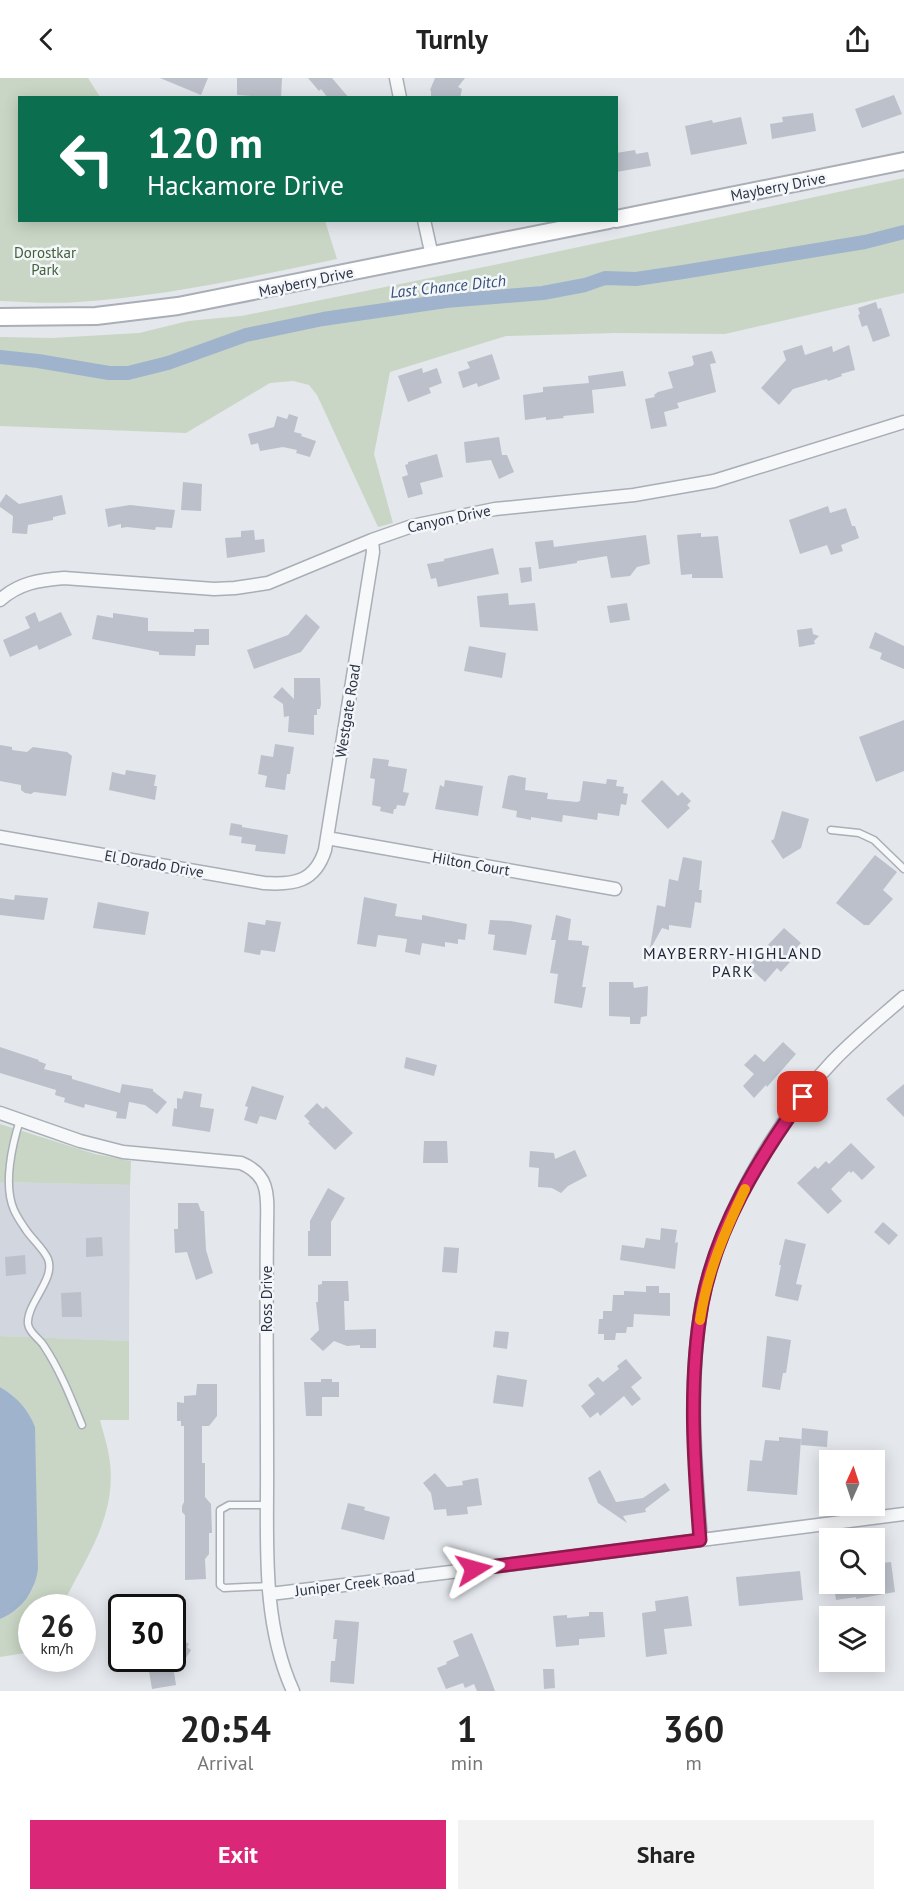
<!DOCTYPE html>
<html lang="en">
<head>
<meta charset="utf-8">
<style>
	:root { --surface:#fff; --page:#f2f2f2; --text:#222; --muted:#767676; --accent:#db2777 }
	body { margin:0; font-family:"PT Sans",sans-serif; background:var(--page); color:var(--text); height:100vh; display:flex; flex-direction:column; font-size:22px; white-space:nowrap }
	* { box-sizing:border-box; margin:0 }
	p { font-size:20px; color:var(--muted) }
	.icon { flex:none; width:33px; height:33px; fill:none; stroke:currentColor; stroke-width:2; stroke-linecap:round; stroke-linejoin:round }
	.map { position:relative; height:1613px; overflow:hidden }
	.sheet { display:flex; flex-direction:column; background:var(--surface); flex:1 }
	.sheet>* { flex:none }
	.guide { position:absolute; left:18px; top:18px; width:600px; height:126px; border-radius:0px; box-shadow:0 3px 15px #0003; background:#0b6e4f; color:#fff; overflow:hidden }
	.needle { width:39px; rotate:3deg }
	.buttons { position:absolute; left:819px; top:1372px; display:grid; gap:12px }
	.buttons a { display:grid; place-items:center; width:66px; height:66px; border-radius:0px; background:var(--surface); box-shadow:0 3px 15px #0003; font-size:30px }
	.speed { position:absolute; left:18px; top:1516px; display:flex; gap:12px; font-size:30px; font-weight:700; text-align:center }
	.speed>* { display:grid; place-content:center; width:78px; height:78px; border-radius:50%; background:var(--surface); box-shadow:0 3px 15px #0003; line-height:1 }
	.speed small { font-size:15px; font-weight:400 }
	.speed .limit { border:3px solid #111; border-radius:9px; background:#fff; color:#111 }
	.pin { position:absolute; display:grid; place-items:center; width:51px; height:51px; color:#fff; margin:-26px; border-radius:12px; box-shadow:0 3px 9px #0006 }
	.me { position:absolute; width:66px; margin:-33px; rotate:82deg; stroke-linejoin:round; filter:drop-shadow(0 0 4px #0008) }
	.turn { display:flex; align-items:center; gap:21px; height:126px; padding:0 30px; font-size:27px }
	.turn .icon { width:78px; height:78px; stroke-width:2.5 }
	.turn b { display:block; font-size:42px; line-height:51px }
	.eta { display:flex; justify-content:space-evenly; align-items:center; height:102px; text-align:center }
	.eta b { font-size:36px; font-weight:700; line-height:42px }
	.button { display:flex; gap:12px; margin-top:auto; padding:12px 30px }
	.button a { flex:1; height:69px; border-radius:0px; background:var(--accent); color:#fff; font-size:24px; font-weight:700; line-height:69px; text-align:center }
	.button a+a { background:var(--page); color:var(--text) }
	header { display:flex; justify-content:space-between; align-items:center; height:78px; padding:0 30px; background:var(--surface); font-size:27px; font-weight:700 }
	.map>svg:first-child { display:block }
	.built { fill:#d2d6de }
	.green { fill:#c9d6c5 }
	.water { fill:#9fb4cc }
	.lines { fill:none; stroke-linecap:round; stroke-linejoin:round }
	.canal { stroke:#9fb4cc; stroke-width:14 }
	.building { fill:#bbc0ca }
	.lane-casing { stroke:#a9aeb7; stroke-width:9 }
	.street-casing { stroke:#a9aeb7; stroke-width:15 }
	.secondary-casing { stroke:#a9aeb7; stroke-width:20 }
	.lane { stroke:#f7f8fa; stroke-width:6 }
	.street { stroke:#f7f8fa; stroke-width:12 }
	.secondary { stroke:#fff; stroke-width:16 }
	.route-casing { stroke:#8e194d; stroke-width:15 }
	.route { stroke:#db2777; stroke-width:10 }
	.slow { stroke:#f59e0b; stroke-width:10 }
	.labels { text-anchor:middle; stroke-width:5; stroke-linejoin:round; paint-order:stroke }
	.street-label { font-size:15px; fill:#2b3445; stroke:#f4f6f9 }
	.park-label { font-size:15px; fill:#3f6138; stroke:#f4f6f9 }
	.water-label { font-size:16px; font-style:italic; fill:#34527a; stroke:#f4f6f9 }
	.neighbourhood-label { font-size:16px; letter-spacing:1.5px; fill:#1d2536; stroke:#f4f6f9 }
</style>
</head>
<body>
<header><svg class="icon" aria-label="back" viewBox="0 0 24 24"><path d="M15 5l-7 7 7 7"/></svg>Turnly<svg class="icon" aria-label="share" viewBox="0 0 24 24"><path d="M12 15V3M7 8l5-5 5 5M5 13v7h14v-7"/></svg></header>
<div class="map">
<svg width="904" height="1613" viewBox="0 0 904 1613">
	<rect width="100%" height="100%" fill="#e4e7ec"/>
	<path class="built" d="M 0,1104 L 130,1107 L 129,1263 L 0,1258 Z"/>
	<path class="green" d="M 0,0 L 88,0 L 100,19 L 20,20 L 20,142 L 325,143 L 337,181 C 252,199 166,218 78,224 C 52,226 26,224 0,223 Z
		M 904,100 L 904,215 L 725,256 L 615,255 L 506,258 L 390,294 L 374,376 L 393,445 L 378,449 L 317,317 L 309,307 L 293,303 L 270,305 L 186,355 L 0,348 L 0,259 L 52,260 L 139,255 L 188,243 L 241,238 L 494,187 Z
		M 0,1046 L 95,1076 L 131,1083 L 130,1107 L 0,1104 Z
		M 0,1258 L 129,1263 L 129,1342 L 100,1342 C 103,1354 107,1366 109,1378 C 119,1437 85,1480 61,1530 L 32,1530 L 31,1574 L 0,1579 L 0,1541 C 16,1535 26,1523 34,1508 L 31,1340 C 23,1326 14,1317 0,1309 Z"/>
	<path class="water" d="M 0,1309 C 17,1319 28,1331 35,1349 L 38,1491 C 35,1513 22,1532 0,1541 Z"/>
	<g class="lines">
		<path class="canal" d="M 0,279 L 38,283 L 109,295 L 128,295 L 168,285 L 246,257 L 323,241 L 446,223 L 543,215 L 585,207 L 605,200 L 636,201 L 683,194 L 865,164 L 904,154"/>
	</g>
	<path class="building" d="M 160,0 L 208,0 L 201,17 Z
		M 237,0 L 282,0 L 281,20 L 237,17 Z
		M 308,0 L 332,0 L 349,20 L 328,20 L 321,11 L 319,13 Z
		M 435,0 L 465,0 L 458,9 L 462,11 L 460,20 L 431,20 L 431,13 L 430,12 Z
		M 894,17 L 902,36 L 862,50 L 855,31 Z
		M 813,35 L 816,53 L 772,61 L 770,46 L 783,44 L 782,39 Z
		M 741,39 L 747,66 L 691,77 L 685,48 L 712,42 L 713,45 Z
		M 635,72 L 636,76 L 648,74 L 651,88 L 616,94 L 616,75 Z
		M 876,224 L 878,231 L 881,230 L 890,258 L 873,264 L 867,247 L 862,249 L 858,237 L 860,236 L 858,230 Z
		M 802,267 L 805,277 L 832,268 L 833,274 L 849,267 L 855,292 L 841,296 L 842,298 L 828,303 L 827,301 L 793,311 L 779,327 L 761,310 L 786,282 L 783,273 Z
		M 712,273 L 716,285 L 710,286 L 716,314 L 677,325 L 679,330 L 664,334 L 667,348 L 651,351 L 645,321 L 655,319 L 654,317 L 658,314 L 673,310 L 668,294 L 692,288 L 694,286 L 692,278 Z
		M 492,276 L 500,301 L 478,309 L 477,305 L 463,310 L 458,294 L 470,290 L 467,284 Z
		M 422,290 L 423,295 L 437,290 L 442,305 L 429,310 L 431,315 L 408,324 L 398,298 Z
		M 623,293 L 626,308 L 592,312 L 594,335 L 563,338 L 564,340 L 546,342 L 546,339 L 525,342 L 523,317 L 543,314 L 543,309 L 589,305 L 588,298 Z
		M 289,336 L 298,339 L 294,354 L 302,356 L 301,358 L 316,363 L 310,379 L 296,375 L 297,372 L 283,369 L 260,373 L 258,365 L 251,367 L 248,356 L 274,349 L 277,338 L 287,341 Z
		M 499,359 L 502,377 L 507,377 L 514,394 L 499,401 L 491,382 L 466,385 L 464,364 Z
		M 437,376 L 443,399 L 420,405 L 423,416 L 408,420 L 402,399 L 408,397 L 405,387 L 408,386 L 408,384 Z
		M 183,404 L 202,406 L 201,433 L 181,432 Z
		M 6,416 L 19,426 L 62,417 L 66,436 L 53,439 L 53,442 L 28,447 L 27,456 L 12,455 L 13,438 L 0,429 L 0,425 Z
		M 130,427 L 175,432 L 172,450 L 156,449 L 155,452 L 127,449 L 121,450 L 121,446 L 108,449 L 105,431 Z
		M 828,428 L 830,435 L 846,430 L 852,448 L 855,448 L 859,460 L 841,467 L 843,473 L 831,477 L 827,467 L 800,476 L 789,442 Z
		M 254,452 L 255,462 L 264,461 L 265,474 L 227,480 L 225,460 L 241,459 L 241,453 Z
		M 701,455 L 701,459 L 718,458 L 723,500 L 692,500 L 692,496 L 681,497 L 677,457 Z
		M 646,457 L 650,486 L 637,489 L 630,498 L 611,500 L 607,478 L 577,483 L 577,485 L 539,491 L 535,464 L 553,462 L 554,469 Z
		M 493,470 L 499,496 L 438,509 L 436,500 L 431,501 L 427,486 L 444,483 L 444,481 Z
		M 531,489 L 532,503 L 521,505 L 519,490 Z
		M 508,515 L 509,527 L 535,525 L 538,553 L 480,549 L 477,518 Z
		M 627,525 L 630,542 L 610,545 L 607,528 Z
		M 35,534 L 39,544 L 61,534 L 72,557 L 39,572 L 37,567 L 10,579 L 3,562 L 30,550 L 25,539 Z
		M 113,535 L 148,540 L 148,553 L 194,554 L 194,551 L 209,551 L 209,567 L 196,567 L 195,578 L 159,577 L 159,574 L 92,561 L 97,537 L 113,540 Z
		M 306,536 L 320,549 L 301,574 L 254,591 L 247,572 L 288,557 Z
		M 812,550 L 813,556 L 819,558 L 814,563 L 815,566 L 799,569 L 797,552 Z
		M 875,554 L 904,568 L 904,591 L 880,581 L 882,575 L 869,570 Z
		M 469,568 L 506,575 L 502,600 L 464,593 Z
		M 294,600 L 320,600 L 321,626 L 320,631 L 317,631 L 317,637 L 314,637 L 314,657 L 288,654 L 289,638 L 284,639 L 283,626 L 273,619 L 282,609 L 294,621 Z
		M 904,642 L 904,693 L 876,704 L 859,659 Z
		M 275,666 L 294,669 L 290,696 L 287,696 L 285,712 L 265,709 L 267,698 L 258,696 L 261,677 L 273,679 Z
		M 0,667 L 12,669 L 12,672 L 27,674 L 33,669 L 67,674 L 72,678 L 66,718 L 34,714 L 31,716 L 25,715 L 21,712 L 21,707 L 0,703 Z
		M 373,680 L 389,682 L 388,688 L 407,691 L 403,714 L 409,715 L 405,728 L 397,727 L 396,731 L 394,731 L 393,736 L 380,733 L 381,729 L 372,727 L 375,701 L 370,700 Z
		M 126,692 L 156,697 L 154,708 L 157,708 L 155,722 L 109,712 L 112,694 L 125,697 Z
		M 512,697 L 526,700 L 525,712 L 548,715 L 547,721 L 577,724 L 580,723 L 583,703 L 606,706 L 607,701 L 617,702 L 616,708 L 624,709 L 623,715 L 628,716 L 626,727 L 621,726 L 619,738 L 598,735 L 597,742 L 563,737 L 562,744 L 531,739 L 531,742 L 516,739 L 517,733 L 502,730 L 508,698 Z
		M 445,702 L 483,708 L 478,738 L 435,731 L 440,707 L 444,709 Z
		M 662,702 L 678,718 L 682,714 L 691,723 L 687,727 L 690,730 L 668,751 L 641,723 Z
		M 782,733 L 809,741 L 801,770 L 783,781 L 771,763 L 774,761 Z
		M 231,745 L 242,747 L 242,749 L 288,757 L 285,776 L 255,773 L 256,767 L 241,765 L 242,759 L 229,757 Z
		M 875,777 L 897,794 L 883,812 L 893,821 L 869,847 L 864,847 L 836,825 Z
		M 683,779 L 702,783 L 699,812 L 702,812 L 701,825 L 695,824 L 691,850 L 669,847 L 669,852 L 662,850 L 651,870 L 650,870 L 657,827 L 665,829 L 669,801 L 678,803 Z
		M 15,817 L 48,820 L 44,842 L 0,837 L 0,820 L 14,822 Z
		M 364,819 L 397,826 L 395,838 L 422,842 L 422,837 L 467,846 L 465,862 L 458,861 L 458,866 L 445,864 L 445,869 L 422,865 L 420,877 L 405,874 L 407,861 L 378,857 L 376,869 L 357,866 Z
		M 98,824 L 149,834 L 145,857 L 93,850 Z
		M 556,837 L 571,841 L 568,862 L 582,863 L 582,867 L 589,868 L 582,909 L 586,909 L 582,930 L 554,925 L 558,896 L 550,895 L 556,862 L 551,862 Z
		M 266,842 L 281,844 L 275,874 L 261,872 L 260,877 L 244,874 L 248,844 L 265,847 Z
		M 490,842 L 511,843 L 532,847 L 526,877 L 493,872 L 495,857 L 488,856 Z
		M 784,850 L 801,865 L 786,881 L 790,884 L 781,894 L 777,890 L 765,904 L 748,888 Z
		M 609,904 L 633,904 L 634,910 L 648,908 L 647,938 L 641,939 L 640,946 L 630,946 L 630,939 L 609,938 Z
		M 783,964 L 796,976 L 767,1009 L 766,1007 L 754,1020 L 743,1008 L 754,996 L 744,987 L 755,976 L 764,984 Z
		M 0,969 L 39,982 L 38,983 L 46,986 L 44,991 L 72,998 L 72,1001 L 120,1015 L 122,1006 L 153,1011 L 153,1013 L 167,1024 L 157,1036 L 145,1027 L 129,1024 L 126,1041 L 116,1040 L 117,1034 L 85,1026 L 84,1030 L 64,1024 L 65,1020 L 55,1017 L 56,1012 L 0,995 Z
		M 406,979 L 437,987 L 434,998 L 404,990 Z
		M 904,1006 L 904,1039 L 886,1021 Z
		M 252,1008 L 284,1018 L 276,1042 L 260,1038 L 257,1046 L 244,1042 L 248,1029 L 245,1028 Z
		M 184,1013 L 202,1016 L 200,1029 L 214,1031 L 210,1054 L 172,1048 L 174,1030 L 177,1031 L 177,1020 L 182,1021 Z
		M 317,1025 L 323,1031 L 326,1028 L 353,1055 L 335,1072 L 308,1045 L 310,1044 L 304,1038 Z
		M 424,1063 L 447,1063 L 448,1085 L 423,1085 Z
		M 851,1065 L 875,1089 L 862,1102 L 853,1093 L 851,1095 L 849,1093 L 831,1111 L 842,1123 L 828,1136 L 797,1105 L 815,1088 L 818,1091 L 826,1083 L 829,1086 Z
		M 575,1072 L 587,1098 L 568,1108 L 561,1115 L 552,1110 L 538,1109 L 539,1090 L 529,1089 L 530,1073 L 554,1075 L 555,1081 Z
		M 328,1110 L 345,1120 L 331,1144 L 331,1178 L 308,1178 L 308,1153 L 310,1153 L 310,1143 Z
		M 178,1125 L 198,1125 L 201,1133 L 204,1133 L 206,1172 L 213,1195 L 196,1202 L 187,1174 L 175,1175 L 174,1151 L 178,1151 Z
		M 883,1144 L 898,1157 L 889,1167 L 874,1154 Z
		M 661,1150 L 677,1152 L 675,1165 L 678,1164 L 675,1191 L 620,1182 L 622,1167 L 644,1170 L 646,1160 L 660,1162 Z
		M 102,1159 L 103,1178 L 86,1179 L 86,1160 Z
		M 785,1161 L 806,1166 L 796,1206 L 802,1207 L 798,1223 L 775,1218 L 781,1187 L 779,1187 Z
		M 444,1169 L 459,1170 L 457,1195 L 442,1194 Z
		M 25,1177 L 26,1196 L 6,1198 L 5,1179 Z
		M 322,1203 L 348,1203 L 349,1223 L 344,1223 L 345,1252 L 376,1251 L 376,1270 L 360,1270 L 360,1267 L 347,1268 L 334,1263 L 323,1273 L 310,1261 L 319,1252 L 316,1224 L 318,1224 L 318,1207 L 322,1206 Z
		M 646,1208 L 659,1208 L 659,1215 L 670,1215 L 670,1238 L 634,1236 L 633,1249 L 627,1249 L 626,1255 L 616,1255 L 615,1262 L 604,1262 L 604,1256 L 598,1256 L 599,1241 L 603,1241 L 603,1233 L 612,1233 L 613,1217 L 624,1217 L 624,1213 L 646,1214 Z
		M 81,1214 L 82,1239 L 62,1239 L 61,1215 Z
		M 495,1253 L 509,1254 L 507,1271 L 493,1269 Z
		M 767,1258 L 791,1262 L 786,1295 L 783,1295 L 780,1312 L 762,1309 Z
		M 626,1281 L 642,1300 L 631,1309 L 641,1321 L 632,1328 L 624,1318 L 600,1338 L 598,1334 L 590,1340 L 581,1328 L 595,1316 L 588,1307 L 598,1299 L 603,1304 L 619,1291 L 617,1288 Z
		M 497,1297 L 527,1302 L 523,1329 L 493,1325 Z
		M 321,1301 L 332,1301 L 332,1304 L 339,1304 L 339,1319 L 322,1319 L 322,1338 L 306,1338 L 304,1304 L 321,1304 Z
		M 197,1306 L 217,1306 L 217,1338 L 209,1348 L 202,1348 L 202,1385 L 205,1385 L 205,1419 L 211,1426 L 212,1455 L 209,1455 L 209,1476 L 205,1481 L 206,1501 L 185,1502 L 185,1437 L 182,1434 L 182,1428 L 184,1424 L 184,1348 L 181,1348 L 181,1343 L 177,1343 L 177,1324 L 184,1325 L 184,1318 L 196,1317 Z
		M 802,1350 L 828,1353 L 827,1369 L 801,1367 Z
		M 779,1359 L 801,1361 L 797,1417 L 747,1413 L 750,1382 L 762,1383 L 765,1362 L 779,1363 Z
		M 600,1392 L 616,1424 L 643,1420 L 665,1405 L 670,1412 L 645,1431 L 646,1434 L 623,1438 L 627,1445 L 598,1425 L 588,1400 Z
		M 435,1395 L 447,1409 L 463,1407 L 462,1403 L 478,1400 L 482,1427 L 467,1429 L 468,1436 L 447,1438 L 446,1431 L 434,1432 L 431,1415 L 423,1405 Z
		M 348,1425 L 365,1429 L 364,1432 L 390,1439 L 384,1462 L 341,1451 Z
		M 891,1484 L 895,1514 L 856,1521 L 856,1519 L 836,1522 L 834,1506 L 874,1506 L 874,1486 Z
		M 800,1493 L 803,1522 L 739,1528 L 736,1499 Z
		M 688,1518 L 692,1548 L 664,1551 L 667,1576 L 646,1579 L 642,1535 L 656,1533 L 655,1523 Z
		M 589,1534 L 603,1534 L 605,1559 L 579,1561 L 579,1567 L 556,1569 L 553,1538 L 567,1537 L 567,1540 L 589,1538 Z
		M 335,1542 L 359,1544 L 354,1606 L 330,1604 L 331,1583 L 335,1583 L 337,1561 L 333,1561 Z
		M 472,1555 L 487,1592 L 495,1613 L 477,1613 L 474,1606 L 465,1610 L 463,1605 L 446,1611 L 437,1590 L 447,1586 L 446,1584 L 459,1578 L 453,1563 Z
		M 172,1556 L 189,1566 L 187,1569 L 191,1572 L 184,1583 L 172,1576 Z
		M 152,1581 L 172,1581 L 176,1607 L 152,1611 L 148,1587 Z
		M 543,1591 L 554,1591 L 555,1610 L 544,1611 Z"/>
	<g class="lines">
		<g class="lane-casing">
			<path id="lane" d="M 831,752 L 859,755 L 874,762 L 904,791
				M 20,1042 C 12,1067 3,1107 14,1132 C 17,1139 22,1146 26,1152 C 32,1161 44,1171 48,1181 C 56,1201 26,1226 28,1246 C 29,1255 40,1261 44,1268 C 60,1292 71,1320 82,1347
				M 267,1427 L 229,1427 L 220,1432 L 220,1507 L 224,1510 L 269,1508"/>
		</g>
		<g class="street-casing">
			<path id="street" d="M 396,0 L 400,20
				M 424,142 L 432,178
				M 0,522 C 19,505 39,502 64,500 L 214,511 L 235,510 L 268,505 L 372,462 L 412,448 L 495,431 L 634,417 L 714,403 L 904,344
				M 0,759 L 264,805 C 294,807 315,804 325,772 L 373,474 L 372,462
				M 327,760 L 615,811
				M 0,1035 L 80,1063 L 123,1074 L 241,1085 C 272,1098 267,1121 267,1150 C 266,1226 267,1303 267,1379 C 268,1456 260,1541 293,1613
				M 701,1462 C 695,1384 688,1303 702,1225 C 718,1143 775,1044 833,983 C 855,960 880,940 904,919
				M 270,1516 L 451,1494 L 904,1436"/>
		</g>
		<g class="secondary-casing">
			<path id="secondary" d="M 616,141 L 904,83
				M 0,239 L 96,238 L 178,228 L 609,142"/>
		</g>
		<use href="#lane" class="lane"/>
		<use href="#street" class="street"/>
		<use href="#secondary" class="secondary"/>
	</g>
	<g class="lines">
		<g class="route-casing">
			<path id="route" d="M 474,1491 L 700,1462 C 694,1384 688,1304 702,1226 C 716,1150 759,1080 803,1019"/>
		</g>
		<use href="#route" class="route"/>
		<path class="slow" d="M 700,1242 C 707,1195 725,1153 745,1111"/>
	</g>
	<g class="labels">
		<g class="street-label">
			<text transform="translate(778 109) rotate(-11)" y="5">Mayberry Drive</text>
			<text transform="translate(306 204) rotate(-12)" y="5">Mayberry Drive</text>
			<text transform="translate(449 441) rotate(-12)" y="5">Canyon Drive</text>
			<text transform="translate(348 633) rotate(-81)" y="5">Westgate Road</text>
			<text transform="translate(154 786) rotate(10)" y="5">El Dorado Drive</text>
			<text transform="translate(471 786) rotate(10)" y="5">Hilton Court</text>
			<text transform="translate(267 1221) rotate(-90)" y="5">Ross Drive</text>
			<text transform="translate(355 1506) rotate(-7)" y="5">Juniper Creek Road</text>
		</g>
		<g class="park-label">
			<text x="45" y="180">Dorostkar<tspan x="45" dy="17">Park</tspan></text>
		</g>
		<g class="water-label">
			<text transform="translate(448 208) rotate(-6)" y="6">Last Chance Ditch</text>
		</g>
		<g class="neighbourhood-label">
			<text x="733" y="881">MAYBERRY-HIGHLAND<tspan x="733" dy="18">PARK</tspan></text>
		</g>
	</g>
</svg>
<div class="buttons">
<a><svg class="needle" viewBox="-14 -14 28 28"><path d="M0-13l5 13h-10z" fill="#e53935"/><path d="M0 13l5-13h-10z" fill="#767676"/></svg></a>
<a><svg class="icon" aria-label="search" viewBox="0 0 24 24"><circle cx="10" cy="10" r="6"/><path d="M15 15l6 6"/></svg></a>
<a><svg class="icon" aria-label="layers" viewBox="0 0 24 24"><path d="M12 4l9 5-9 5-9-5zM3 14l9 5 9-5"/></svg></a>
</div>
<div class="speed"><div>26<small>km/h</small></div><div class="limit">30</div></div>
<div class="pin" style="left:803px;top:1019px;background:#d93025"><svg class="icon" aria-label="arrive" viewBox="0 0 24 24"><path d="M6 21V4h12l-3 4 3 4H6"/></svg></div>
<svg class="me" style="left:474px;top:1491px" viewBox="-20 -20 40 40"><path d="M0-17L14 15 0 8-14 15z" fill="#db2777" stroke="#fff" stroke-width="4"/></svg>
<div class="guide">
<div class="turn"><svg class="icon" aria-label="left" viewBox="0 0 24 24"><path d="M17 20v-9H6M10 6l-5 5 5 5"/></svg><div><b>120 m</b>Hackamore Drive</div></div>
</div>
</div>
<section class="sheet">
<div class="eta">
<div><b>20:54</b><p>Arrival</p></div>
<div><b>1</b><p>min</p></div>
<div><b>360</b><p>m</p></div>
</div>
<div class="button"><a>Exit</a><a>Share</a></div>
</section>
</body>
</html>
